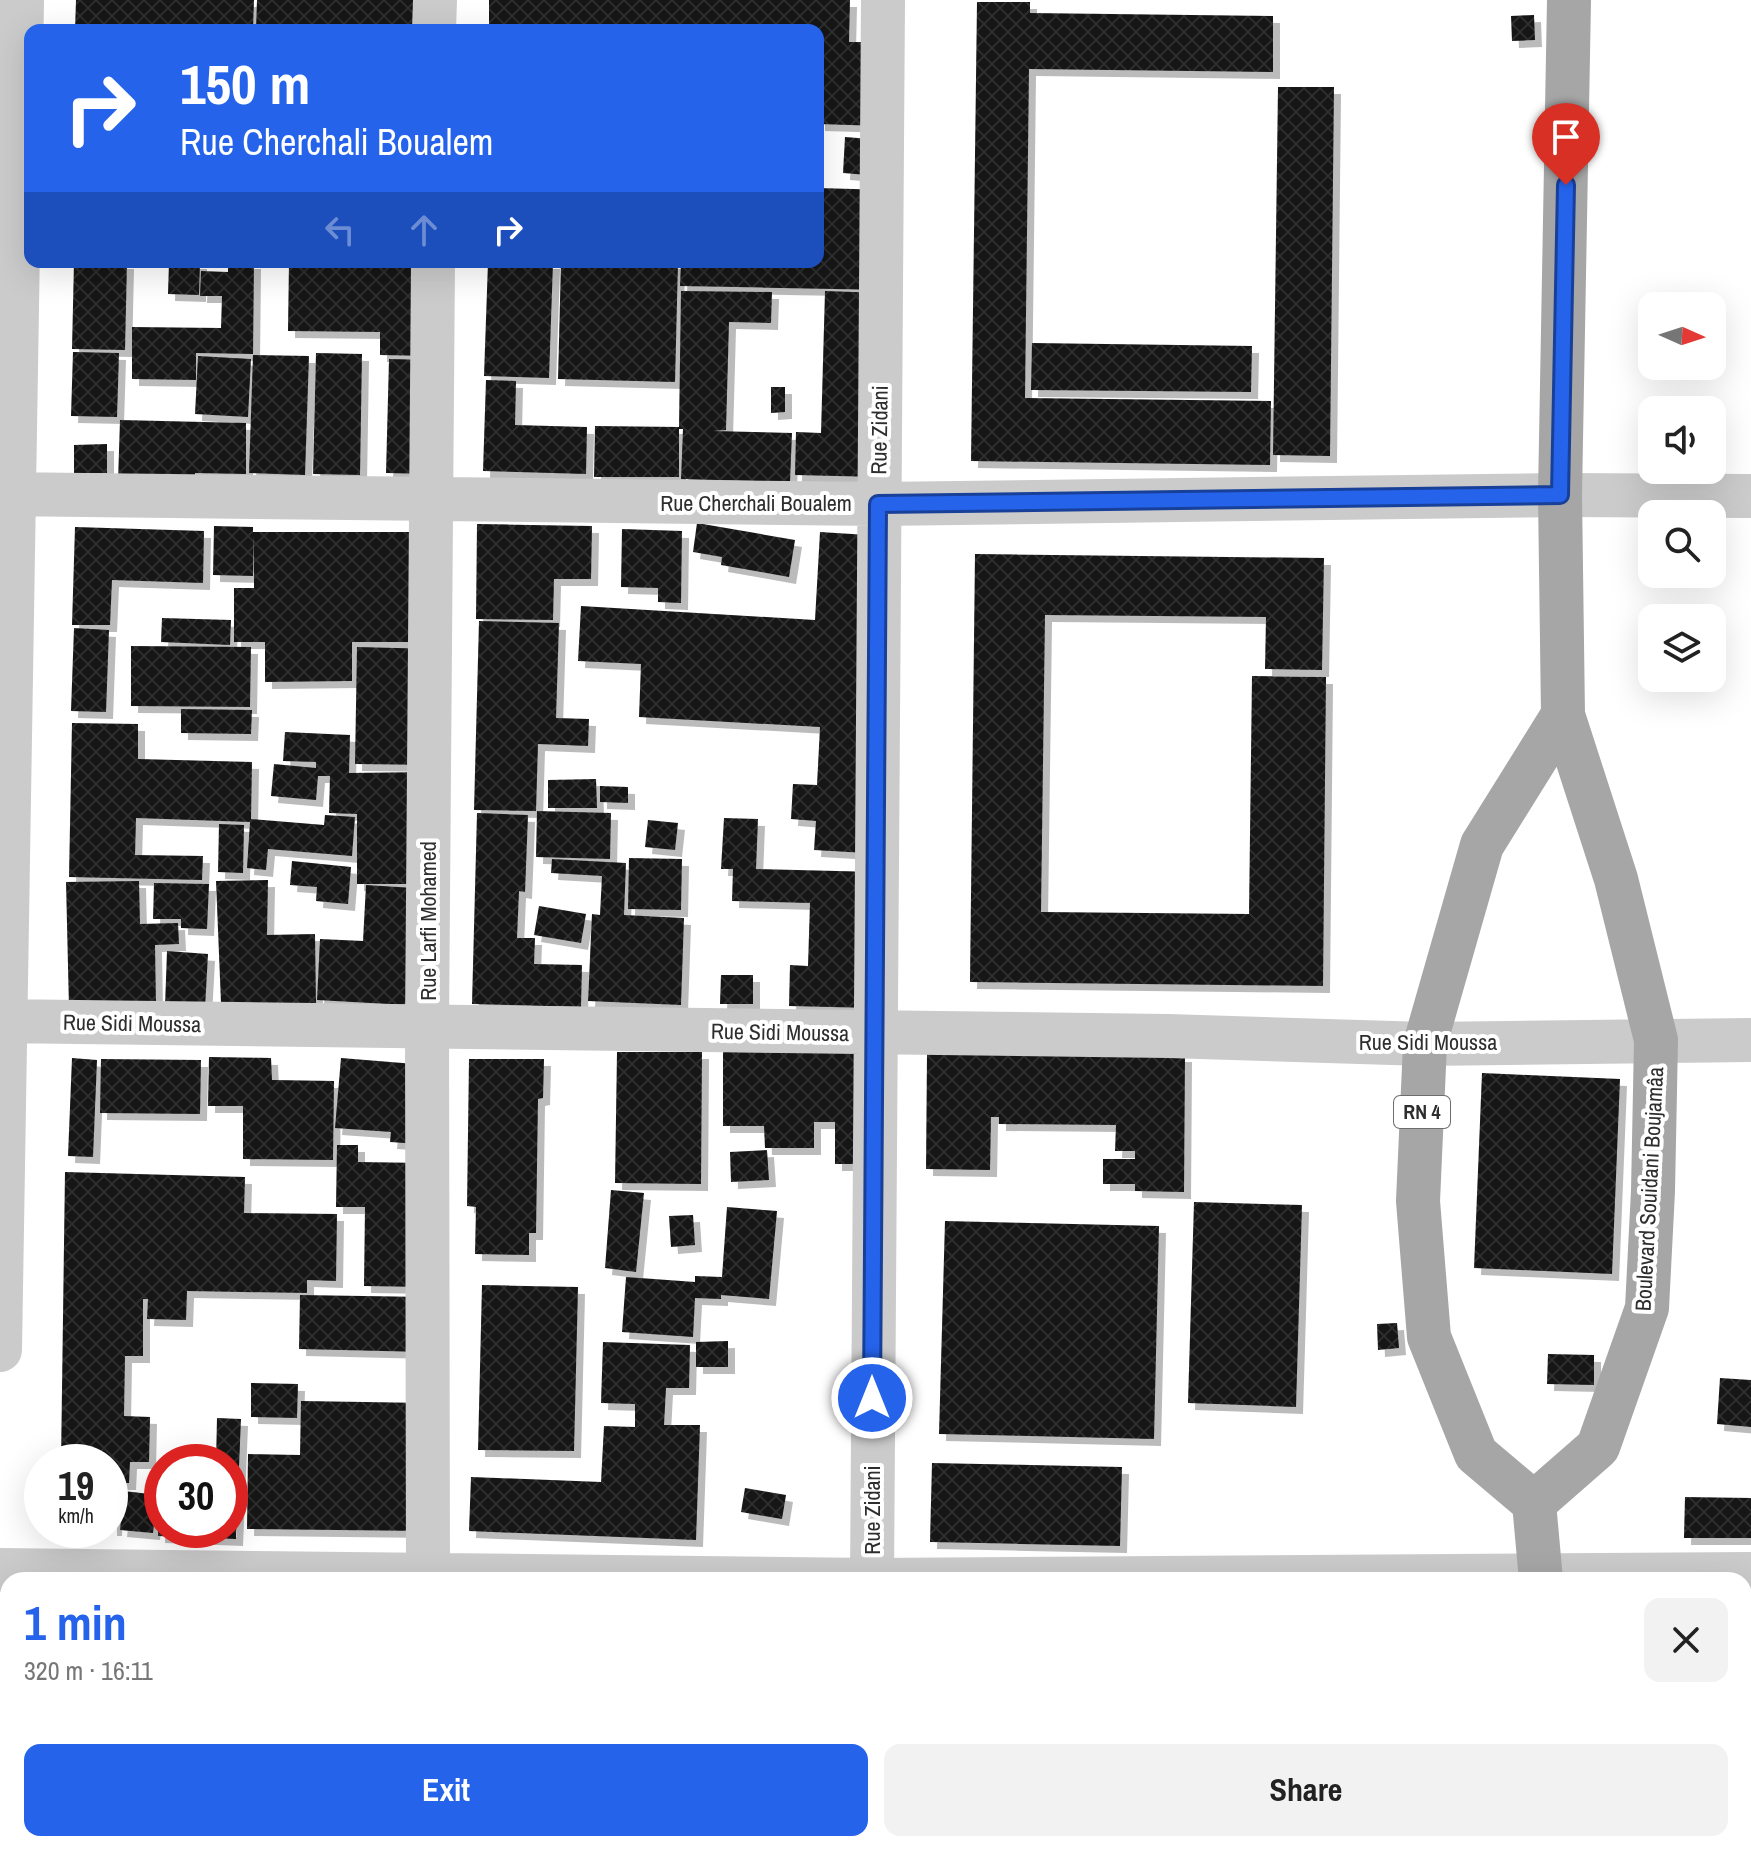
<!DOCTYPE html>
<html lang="en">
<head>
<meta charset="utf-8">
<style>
	:root { --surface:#fff; --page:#f2f2f2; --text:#222; --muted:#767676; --accent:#2563eb }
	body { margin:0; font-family:"Archivo Narrow",sans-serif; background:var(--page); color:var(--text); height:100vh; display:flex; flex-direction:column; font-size:30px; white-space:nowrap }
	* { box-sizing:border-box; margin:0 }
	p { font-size:26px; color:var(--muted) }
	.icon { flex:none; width:44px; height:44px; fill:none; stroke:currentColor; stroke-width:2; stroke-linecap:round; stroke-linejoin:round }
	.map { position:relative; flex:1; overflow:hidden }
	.details { position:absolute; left:0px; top:1572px; width:1752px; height:280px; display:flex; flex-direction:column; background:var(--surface); border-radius:24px 24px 0 0; box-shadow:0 8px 32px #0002 }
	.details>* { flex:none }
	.guide { position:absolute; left:24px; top:24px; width:800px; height:244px; border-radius:16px; box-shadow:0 8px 32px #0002; background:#2563eb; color:#fff; overflow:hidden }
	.needle { width:52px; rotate:93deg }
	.controls { position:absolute; left:1638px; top:292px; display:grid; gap:16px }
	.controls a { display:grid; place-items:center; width:88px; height:88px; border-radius:16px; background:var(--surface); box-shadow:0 8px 32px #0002; font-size:40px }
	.speed { position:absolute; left:24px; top:1444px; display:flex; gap:16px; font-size:40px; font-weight:700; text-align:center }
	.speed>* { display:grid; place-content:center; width:104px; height:104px; border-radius:50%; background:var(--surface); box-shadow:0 8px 32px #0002; line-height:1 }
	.speed small { font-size:20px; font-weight:400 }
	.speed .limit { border:12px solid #d22; background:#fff; color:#111 }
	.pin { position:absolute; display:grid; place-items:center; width:68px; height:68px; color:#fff; margin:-82px -34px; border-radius:50% 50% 50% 0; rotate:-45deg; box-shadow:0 0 8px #0007 }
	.pin .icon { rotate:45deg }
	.me { position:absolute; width:88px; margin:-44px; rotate:0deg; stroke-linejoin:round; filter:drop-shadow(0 0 6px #0008) }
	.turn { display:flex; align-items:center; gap:28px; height:168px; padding:0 24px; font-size:36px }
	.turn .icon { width:104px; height:104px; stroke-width:2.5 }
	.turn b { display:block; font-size:56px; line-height:68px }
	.lanes { display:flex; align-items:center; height:76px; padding:0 24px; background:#0003; justify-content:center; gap:40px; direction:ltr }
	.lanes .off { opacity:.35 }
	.round { display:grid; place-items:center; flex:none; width:84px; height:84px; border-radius:16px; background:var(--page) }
	.head { display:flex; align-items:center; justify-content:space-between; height:136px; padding:0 24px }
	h1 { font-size:48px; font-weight:700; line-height:60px; color:var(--accent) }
	.button { display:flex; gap:16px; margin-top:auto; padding:16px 24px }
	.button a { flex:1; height:92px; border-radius:16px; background:var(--accent); color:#fff; font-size:32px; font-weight:700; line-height:92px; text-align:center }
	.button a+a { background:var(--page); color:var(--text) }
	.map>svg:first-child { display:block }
	.building { fill:url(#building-cross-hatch); filter:url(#shadow) }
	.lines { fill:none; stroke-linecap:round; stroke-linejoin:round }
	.minor { stroke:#cbcbcb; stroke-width:44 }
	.major { stroke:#a6a6a6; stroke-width:44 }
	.route-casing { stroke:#184099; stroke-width:20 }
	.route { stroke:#2563eb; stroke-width:14 }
	.labels { text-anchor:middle; stroke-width:8; stroke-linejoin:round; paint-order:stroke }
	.shield { fill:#fff; stroke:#6d6d6d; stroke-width:2 }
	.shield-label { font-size:20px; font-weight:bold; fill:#2e2e2e }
	.street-label { font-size:22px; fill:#2e2e2e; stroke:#fff }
</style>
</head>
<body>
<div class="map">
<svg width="1751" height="1852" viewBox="0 0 1751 1852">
	<defs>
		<pattern id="building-cross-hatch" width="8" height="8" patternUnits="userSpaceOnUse" patternTransform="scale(2)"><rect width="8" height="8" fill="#151515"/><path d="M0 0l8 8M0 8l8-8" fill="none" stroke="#2f2f2f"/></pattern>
		<filter id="shadow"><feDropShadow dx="7" dy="7" stdDeviation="0" flood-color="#0004"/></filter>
	</defs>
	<rect width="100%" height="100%" fill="#fff"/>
	<path class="building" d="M 76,0 L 254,0 L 253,28 L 129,24 L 129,30 L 75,30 Z
		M 257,0 L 437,0 L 436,30 L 256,30 Z
		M 489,0 L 850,0 L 849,42 L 884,42 L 882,126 L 818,124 L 818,30 L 489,30 Z
		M 977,2 L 1030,2 L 1030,13 L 1273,16 L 1273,72 L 1029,69 L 1025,398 L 1271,401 L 1270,465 L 971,461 Z
		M 1534,15 L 1535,40 L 1512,41 L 1511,16 Z
		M 1278,87 L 1334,87 L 1330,456 L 1273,455 Z
		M 845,137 L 883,140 L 880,176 L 843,173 Z
		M 818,188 L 888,190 L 887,290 L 680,286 L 681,262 L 818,262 Z
		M 74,262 L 127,262 L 125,350 L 72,349 Z
		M 169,262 L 200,262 L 199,295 L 168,294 Z
		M 228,262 L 254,262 L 253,354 L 196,353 L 196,380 L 132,379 L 132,327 L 221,328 L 222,296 L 200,296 L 201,271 L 228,272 Z
		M 289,262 L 432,262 L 430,356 L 380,355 L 380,332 L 288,331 Z
		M 488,262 L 553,262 L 549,378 L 484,376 Z
		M 561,262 L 678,262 L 675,382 L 558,379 Z
		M 681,291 L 772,292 L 771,323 L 729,322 L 726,430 L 713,431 L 792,433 L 790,482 L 681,479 L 683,429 L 679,429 L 679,477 L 594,477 L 595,426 L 679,427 Z
		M 825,291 L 883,293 L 878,477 L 795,475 L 796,432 L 821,433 Z
		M 1032,343 L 1252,346 L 1251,392 L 1031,390 Z
		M 73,352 L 119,353 L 117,417 L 71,416 Z
		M 316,353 L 362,354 L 360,475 L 313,474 Z
		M 253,355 L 309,356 L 305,475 L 249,473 Z
		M 198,356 L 251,359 L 248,417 L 195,414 Z
		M 389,359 L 431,360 L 428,474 L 386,473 Z
		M 486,380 L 516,381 L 515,425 L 587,427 L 586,474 L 483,471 Z
		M 771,387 L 785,387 L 785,412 L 771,413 Z
		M 120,420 L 246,423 L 246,474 L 195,473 L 195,483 L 118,481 Z
		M 107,444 L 107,473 L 74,473 L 74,445 Z
		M 697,523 L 795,540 L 789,577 L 721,565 L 722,557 L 693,552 Z
		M 477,524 L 592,526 L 591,579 L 554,579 L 553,620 L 476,619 Z
		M 214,526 L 253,527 L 253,532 L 429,532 L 429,642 L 352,642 L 352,681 L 265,682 L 265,642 L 234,642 L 234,588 L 254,588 L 254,535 L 253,576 L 213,575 Z
		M 75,527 L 204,531 L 203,583 L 112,580 L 110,625 L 72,625 Z
		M 622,529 L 682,531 L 681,603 L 658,602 L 658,588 L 621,587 Z
		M 820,532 L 884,536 L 866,853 L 814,850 L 816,821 L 791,819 L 793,784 L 817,785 L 820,727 L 639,717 L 641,664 L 578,661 L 581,606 L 815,620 Z
		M 975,554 L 1324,558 L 1322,670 L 1265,669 L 1266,617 L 1045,615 L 1041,912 L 1249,914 L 1252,676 L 1326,677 L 1323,986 L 970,982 Z
		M 162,618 L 231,620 L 230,645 L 161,642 Z
		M 479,621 L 559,623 L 556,718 L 589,719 L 588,746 L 538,744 L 536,811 L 474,810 Z
		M 74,628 L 109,630 L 106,712 L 71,711 Z
		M 131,646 L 251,647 L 250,707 L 131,706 Z
		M 357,647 L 437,649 L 435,765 L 355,764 Z
		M 181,709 L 252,710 L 251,734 L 181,733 Z
		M 72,723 L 138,724 L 138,759 L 252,762 L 251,819 L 324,825 L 325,815 L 355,817 L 352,856 L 268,849 L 266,870 L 247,868 L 250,822 L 136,818 L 135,855 L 203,856 L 202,880 L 69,877 Z
		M 285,732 L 350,735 L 349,773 L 428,772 L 427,884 L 357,884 L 357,814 L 329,813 L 330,776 L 318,776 L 316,800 L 271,796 L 274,764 L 316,768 L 316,762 L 283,761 Z
		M 596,779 L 597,808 L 548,808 L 548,780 Z
		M 600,786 L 628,787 L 628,803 L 600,802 Z
		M 537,811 L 611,813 L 610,859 L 536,857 Z
		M 477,813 L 528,815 L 525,892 L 519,891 L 517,938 L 535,938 L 534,964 L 582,965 L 581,1007 L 472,1004 Z
		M 724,818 L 758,819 L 756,869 L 877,872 L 873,1008 L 789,1006 L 790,965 L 808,966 L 810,903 L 732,901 L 733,869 L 721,869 Z
		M 648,820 L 678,823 L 675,850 L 645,847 Z
		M 219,824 L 244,825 L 243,873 L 218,872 Z
		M 629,858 L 682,859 L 681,910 L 628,909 Z
		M 552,859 L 626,863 L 624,915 L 684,918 L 681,1005 L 588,1001 L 592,914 L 600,915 L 602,876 L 551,873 Z
		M 292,861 L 351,867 L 348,904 L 316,901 L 317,887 L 290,885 Z
		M 268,880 L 267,935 L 315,934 L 316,1003 L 221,1003 L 216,881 Z
		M 139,881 L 140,924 L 178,923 L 179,944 L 155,945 L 156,1005 L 69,1008 L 66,882 Z
		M 154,883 L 209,884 L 207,929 L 181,928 L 181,919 L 153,919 Z
		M 366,885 L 430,889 L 424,1006 L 317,1000 L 320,939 L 363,941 Z
		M 539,906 L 586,914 L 581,943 L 534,935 Z
		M 167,951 L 208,954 L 205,1008 L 165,1006 Z
		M 721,975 L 753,975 L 753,1004 L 720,1004 Z
		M 617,1052 L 702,1052 L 701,1184 L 615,1183 Z
		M 723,1052 L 878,1053 L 878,1164 L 835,1164 L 835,1122 L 814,1122 L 814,1148 L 765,1148 L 764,1126 L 723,1126 Z
		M 927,1054 L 1185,1055 L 1184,1192 L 1135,1191 L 1135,1184 L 1103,1184 L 1103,1159 L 1135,1159 L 1135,1151 L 1115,1151 L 1116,1125 L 999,1124 L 999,1117 L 991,1117 L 990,1170 L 926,1169 Z
		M 209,1057 L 271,1058 L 272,1080 L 334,1081 L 333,1160 L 243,1159 L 243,1106 L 208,1106 Z
		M 72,1058 L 97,1060 L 93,1157 L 68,1156 Z
		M 341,1058 L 427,1065 L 420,1144 L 390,1142 L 391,1132 L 335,1128 Z
		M 101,1059 L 201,1060 L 200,1114 L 100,1113 Z
		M 469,1059 L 544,1059 L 543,1098 L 538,1099 L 536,1233 L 529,1233 L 529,1255 L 475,1254 L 476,1207 L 467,1206 Z
		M 1482,1073 L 1620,1079 L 1612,1274 L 1474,1268 Z
		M 337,1145 L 358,1145 L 358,1162 L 426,1163 L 425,1287 L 364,1286 L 365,1207 L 336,1207 Z
		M 767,1150 L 769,1180 L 731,1182 L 730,1152 Z
		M 65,1172 L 245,1177 L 244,1213 L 337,1214 L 336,1281 L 307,1280 L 307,1293 L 187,1291 L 186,1320 L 147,1319 L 148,1299 L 143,1299 L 143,1356 L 125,1356 L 124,1416 L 150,1417 L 149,1462 L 130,1462 L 129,1483 L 116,1483 L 115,1529 L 110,1529 L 110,1462 L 61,1462 Z
		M 611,1190 L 644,1193 L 636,1272 L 605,1268 Z
		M 1194,1202 L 1302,1205 L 1296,1407 L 1188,1403 Z
		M 727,1207 L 777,1211 L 769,1299 L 721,1295 L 721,1299 L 695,1298 L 693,1337 L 622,1332 L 626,1277 L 695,1282 L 695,1276 L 722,1277 Z
		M 693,1215 L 695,1245 L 671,1247 L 669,1216 Z
		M 945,1221 L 1159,1226 L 1154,1439 L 939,1434 Z
		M 482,1285 L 578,1287 L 574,1451 L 478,1450 Z
		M 300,1295 L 426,1297 L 425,1352 L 299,1349 Z
		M 1397,1323 L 1399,1348 L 1378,1350 L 1377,1324 Z
		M 728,1341 L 728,1367 L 696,1367 L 696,1342 Z
		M 603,1342 L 690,1345 L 689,1388 L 666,1388 L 664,1425 L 700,1425 L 696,1540 L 469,1531 L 471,1477 L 601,1482 L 604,1426 L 635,1427 L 635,1404 L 601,1403 Z
		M 1548,1354 L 1594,1355 L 1594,1385 L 1547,1384 Z
		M 1720,1378 L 1751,1380 L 1751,1427 L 1717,1424 Z
		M 251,1383 L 298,1384 L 297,1418 L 251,1417 Z
		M 301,1401 L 427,1403 L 426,1531 L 247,1529 L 248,1454 L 300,1455 Z
		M 217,1418 L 241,1419 L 236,1539 L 158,1536 L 159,1500 L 162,1530 L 230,1530 L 230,1462 L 216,1462 Z
		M 932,1463 L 1122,1467 L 1120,1546 L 930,1542 Z
		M 745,1488 L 786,1495 L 782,1519 L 741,1512 Z
		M 124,1491 L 158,1495 L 153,1533 L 120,1530 Z
		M 1685,1497 L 1751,1498 L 1751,1538 L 1684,1538 Z
		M 1744,1581 L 1751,1581 L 1751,1747 L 1747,1747 L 1747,1702 L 1744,1702 Z
		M 1744,1773 L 1749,1773 L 1751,1852 L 1681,1852 L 1681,1844 L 1744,1844 Z
		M 70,1844 L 243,1844 L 243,1852 L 70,1852 Z
		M 532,1844 L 595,1844 L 595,1852 L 532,1852 Z
		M 694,1844 L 747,1844 L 747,1852 L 693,1852 Z
		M 773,1844 L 864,1844 L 864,1852 L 773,1852 Z
		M 921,1844 L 996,1844 L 995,1852 L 921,1852 Z
		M 1053,1844 L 1290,1844 L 1290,1852 L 1053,1852 Z
		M 1371,1844 L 1399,1844 L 1399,1852 L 1371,1852 Z
		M 1420,1844 L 1476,1844 L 1476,1852 L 1420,1852 Z
		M 1589,1844 L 1649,1844 L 1649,1852 L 1589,1852 Z
		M 334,1847 L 392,1849 L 392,1852 L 334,1852 Z"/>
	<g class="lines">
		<path class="minor" d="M 434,30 L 435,0
			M 0,494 L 878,504 L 1560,495 L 1751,496
			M 0,1021 L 1168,1036 L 1425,1044 L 1751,1040
			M 0,1350 L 22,0
			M 0,1570 L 871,1580
			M 428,1580 L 427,1026 L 433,262
			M 872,1580 L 883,0
			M 872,1580 L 1751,1574
			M 423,1852 L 423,1844
			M 866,1852 L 866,1844"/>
		<path class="major" d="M 1534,1503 L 1598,1447 L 1647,1308 L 1653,1191 L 1656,1040 L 1616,879 L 1563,715 L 1560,495 L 1569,0
			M 1534,1503 L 1476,1454 L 1429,1337 L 1418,1201 L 1425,1044 L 1482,845 L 1563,715
			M 1534,1503 L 1541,1580
			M 1537,1852 L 1537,1844"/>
	</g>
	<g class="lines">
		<g class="route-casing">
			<path id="route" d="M 872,1398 L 878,504 L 1560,495 L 1566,185"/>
		</g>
		<use href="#route" class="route"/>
	</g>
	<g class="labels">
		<rect class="shield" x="1394" y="1096" width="56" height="32" rx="6"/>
		<g class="shield-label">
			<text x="1422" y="1119">RN 4</text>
		</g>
		<g class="street-label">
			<text transform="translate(879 430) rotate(-89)" y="8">Rue Zidani</text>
			<text x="756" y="511">Rue Cherchali Boualem</text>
			<text transform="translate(428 921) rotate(-90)" y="8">Rue Larfi Mohamed</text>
			<text transform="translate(132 1023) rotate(1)" y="8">Rue Sidi Moussa</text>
			<text transform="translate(780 1032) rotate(1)" y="8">Rue Sidi Moussa</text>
			<text x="1428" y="1050">Rue Sidi Moussa</text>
			<text transform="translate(1649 1189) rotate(-87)" y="8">Boulevard Souidani Boujamâa</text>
			<text transform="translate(872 1510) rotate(-90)" y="8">Rue Zidani</text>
		</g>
	</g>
</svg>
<div class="controls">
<a><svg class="needle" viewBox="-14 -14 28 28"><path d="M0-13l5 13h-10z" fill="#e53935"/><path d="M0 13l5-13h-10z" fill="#767676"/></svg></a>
<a><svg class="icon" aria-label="sound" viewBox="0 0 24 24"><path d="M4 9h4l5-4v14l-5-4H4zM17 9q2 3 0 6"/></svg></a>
<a><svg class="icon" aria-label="search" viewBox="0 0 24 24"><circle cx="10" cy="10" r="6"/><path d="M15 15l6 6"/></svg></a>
<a><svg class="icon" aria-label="layers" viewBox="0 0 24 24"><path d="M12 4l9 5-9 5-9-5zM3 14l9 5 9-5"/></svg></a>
</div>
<div class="speed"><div>19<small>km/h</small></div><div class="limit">30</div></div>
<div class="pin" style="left:1566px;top:185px;background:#d93025"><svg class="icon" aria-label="arrive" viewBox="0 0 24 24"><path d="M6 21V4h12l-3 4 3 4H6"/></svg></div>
<svg class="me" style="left:872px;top:1398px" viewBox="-20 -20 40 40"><circle r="17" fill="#2563eb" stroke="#fff" stroke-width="3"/><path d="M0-11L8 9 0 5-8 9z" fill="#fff"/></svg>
<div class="guide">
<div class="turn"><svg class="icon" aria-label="right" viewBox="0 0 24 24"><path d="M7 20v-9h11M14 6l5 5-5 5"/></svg><div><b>150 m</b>Rue Cherchali Boualem</div></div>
<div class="lanes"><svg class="icon off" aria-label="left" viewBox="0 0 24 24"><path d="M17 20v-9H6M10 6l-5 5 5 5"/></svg><svg class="icon off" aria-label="ahead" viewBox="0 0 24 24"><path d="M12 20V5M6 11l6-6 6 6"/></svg><svg class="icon" aria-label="right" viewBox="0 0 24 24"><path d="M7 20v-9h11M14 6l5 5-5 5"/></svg></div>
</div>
<section class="details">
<div class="head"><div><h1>1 min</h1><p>320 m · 16:11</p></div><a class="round"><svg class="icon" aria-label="close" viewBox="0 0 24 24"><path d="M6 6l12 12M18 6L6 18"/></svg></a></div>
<div class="button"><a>Exit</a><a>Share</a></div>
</section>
</div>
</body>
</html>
